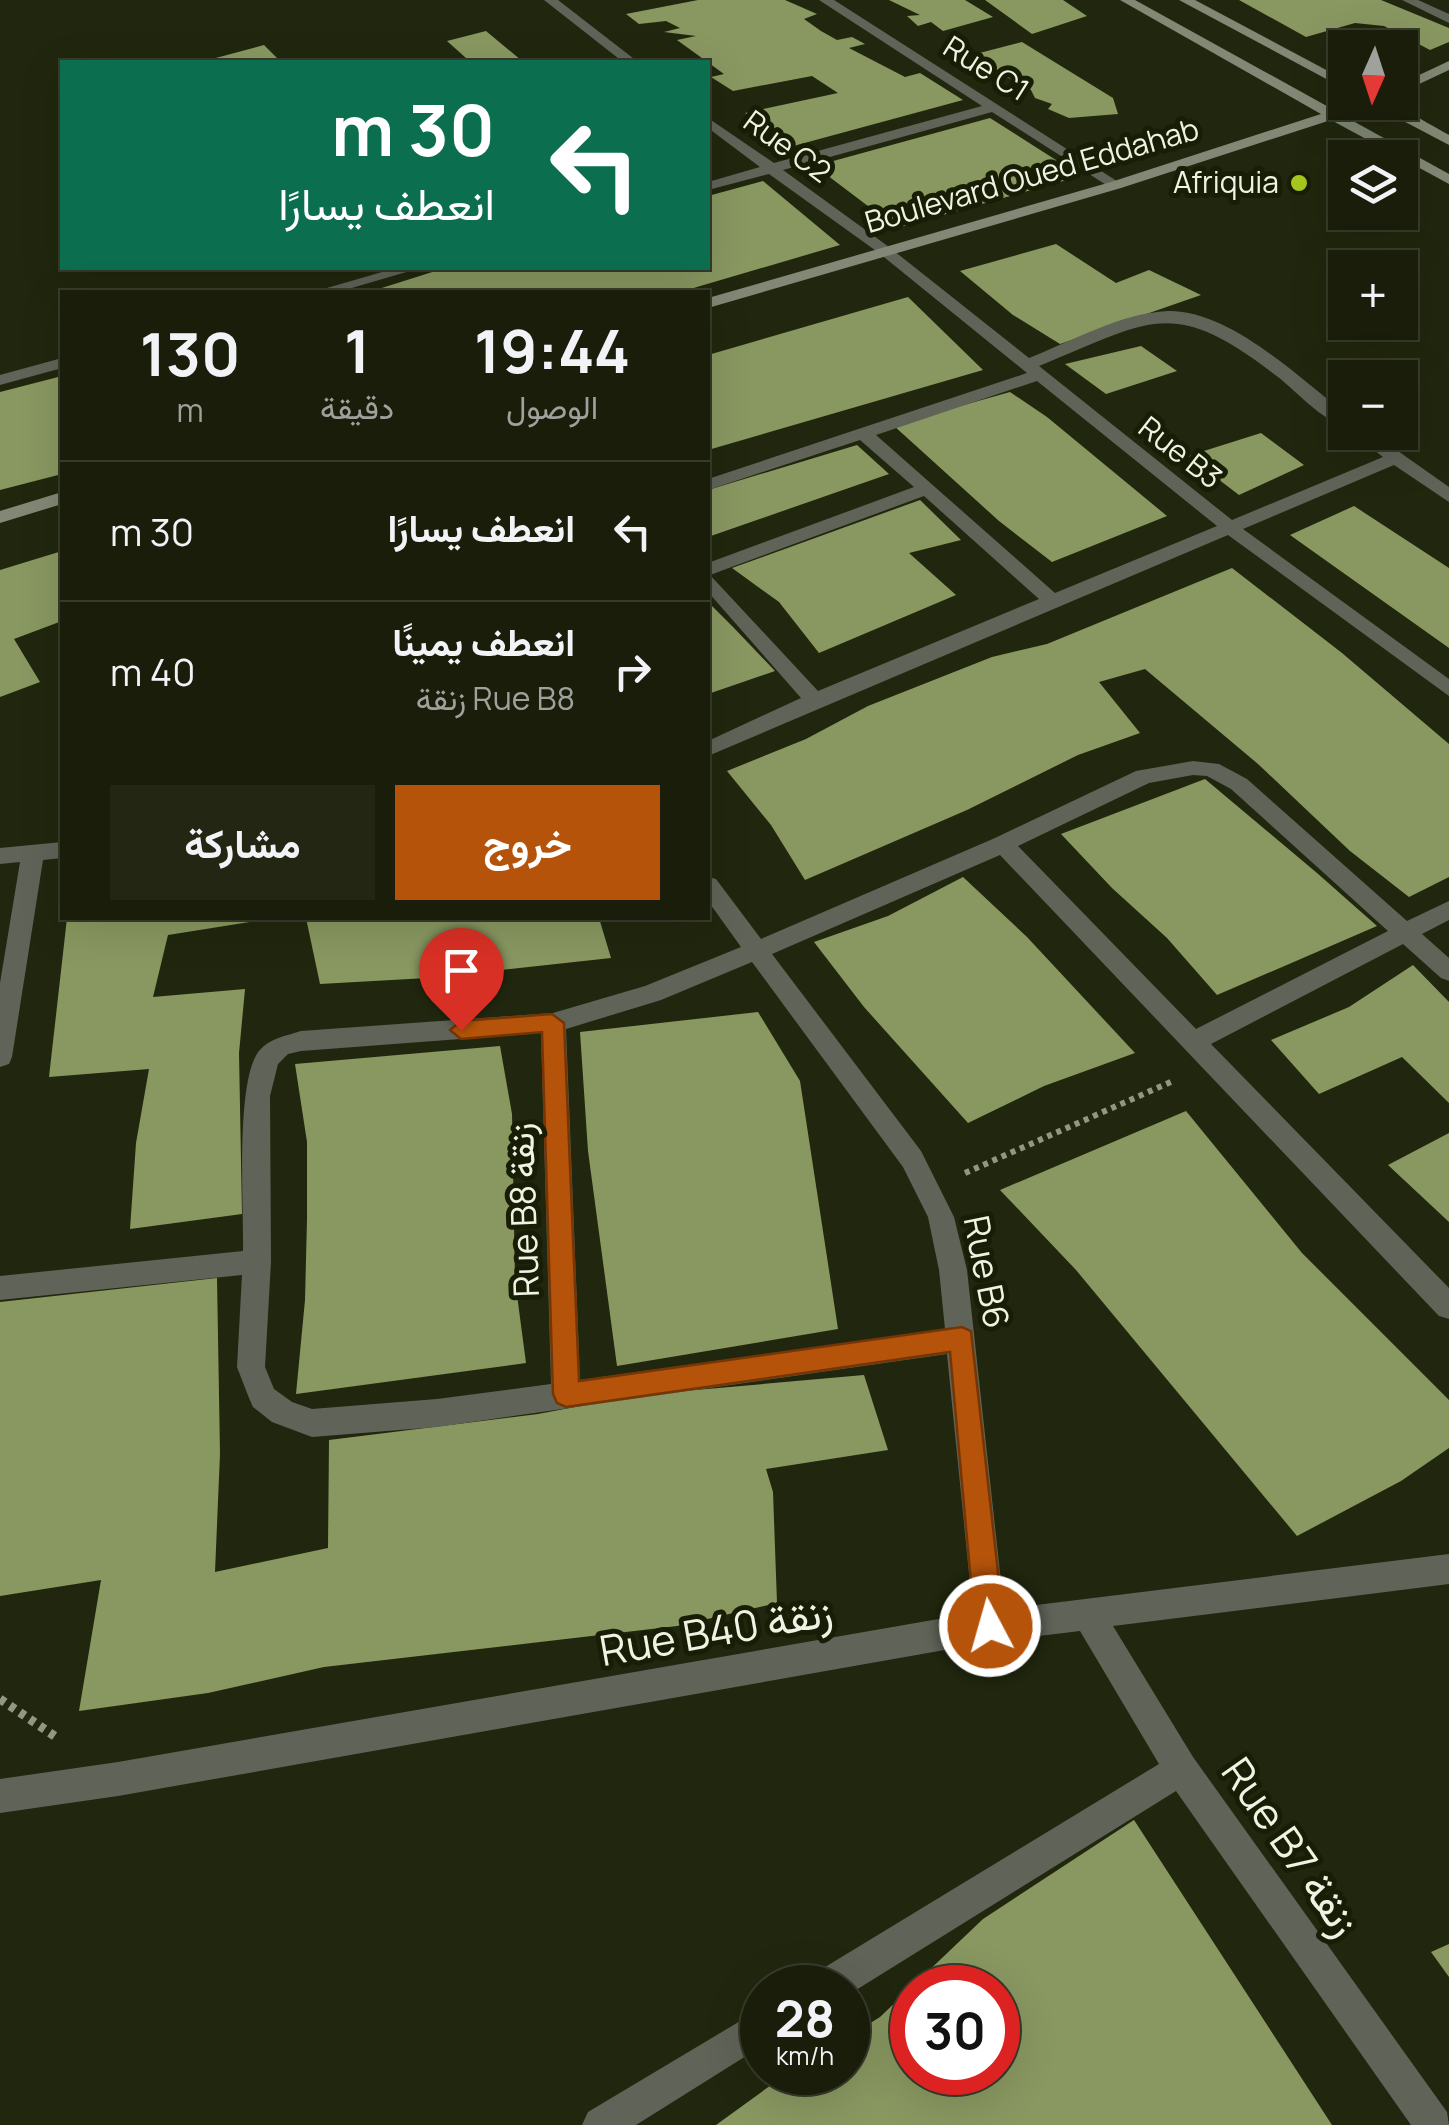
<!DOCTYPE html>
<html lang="ar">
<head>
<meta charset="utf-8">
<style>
	:root { --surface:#191d0a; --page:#222613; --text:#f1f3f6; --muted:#9fa29c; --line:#373b2b; --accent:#b45309 }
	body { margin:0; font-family:Manrope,Vazirmatn,sans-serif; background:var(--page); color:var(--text); direction:rtl; height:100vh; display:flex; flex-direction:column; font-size:38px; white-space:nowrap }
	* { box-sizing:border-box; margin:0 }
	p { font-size:32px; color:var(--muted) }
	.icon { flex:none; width:55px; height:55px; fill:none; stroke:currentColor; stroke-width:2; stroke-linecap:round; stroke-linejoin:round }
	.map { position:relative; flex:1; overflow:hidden; direction:ltr }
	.sheet { position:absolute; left:60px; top:290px; width:650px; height:630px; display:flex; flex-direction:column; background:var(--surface); border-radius:0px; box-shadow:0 10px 40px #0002,0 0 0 2px var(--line); direction:rtl }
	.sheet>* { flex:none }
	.top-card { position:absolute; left:60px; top:60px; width:650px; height:210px; border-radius:0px; box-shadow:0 10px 40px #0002,0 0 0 2px var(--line); direction:rtl; background:#0b6e4f; color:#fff; overflow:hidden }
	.needle { width:65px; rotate:183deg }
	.buttons { position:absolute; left:1328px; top:30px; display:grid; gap:20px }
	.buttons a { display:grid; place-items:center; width:90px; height:90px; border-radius:0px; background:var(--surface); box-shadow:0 10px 40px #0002,0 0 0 2px var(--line); font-size:50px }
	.speed { position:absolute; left:740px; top:1965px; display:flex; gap:20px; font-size:50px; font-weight:700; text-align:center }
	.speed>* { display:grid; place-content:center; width:130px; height:130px; border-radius:50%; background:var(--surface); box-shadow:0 10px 40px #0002,0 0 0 2px var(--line); line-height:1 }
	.speed small { font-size:25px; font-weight:400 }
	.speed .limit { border:15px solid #d22; background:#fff; color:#111 }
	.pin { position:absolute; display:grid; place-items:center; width:85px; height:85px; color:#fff; margin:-102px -42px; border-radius:50% 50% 50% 0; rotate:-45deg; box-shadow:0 0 10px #0007 }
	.pin .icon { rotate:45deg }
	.me { position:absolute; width:110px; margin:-55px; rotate:354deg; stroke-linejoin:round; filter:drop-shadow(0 0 8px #0008) }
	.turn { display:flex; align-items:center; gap:35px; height:210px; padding:0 50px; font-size:45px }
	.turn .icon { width:130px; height:130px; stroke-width:2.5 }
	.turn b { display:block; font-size:70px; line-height:85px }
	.eta { display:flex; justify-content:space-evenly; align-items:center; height:170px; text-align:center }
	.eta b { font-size:60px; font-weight:700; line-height:70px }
	.action { display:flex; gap:20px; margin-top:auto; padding:20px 50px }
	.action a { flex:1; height:115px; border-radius:0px; background:var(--accent); color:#fff; font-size:40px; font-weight:700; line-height:115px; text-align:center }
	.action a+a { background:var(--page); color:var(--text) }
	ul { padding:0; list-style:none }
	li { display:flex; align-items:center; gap:30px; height:140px; padding:0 50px; border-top:2px solid var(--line) }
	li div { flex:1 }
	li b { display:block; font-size:38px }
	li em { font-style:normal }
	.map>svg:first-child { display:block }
	.building { fill:#899861; fill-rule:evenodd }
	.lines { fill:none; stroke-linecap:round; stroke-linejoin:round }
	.path-far1 { stroke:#919783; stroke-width:6; stroke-dasharray:5 5; stroke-linecap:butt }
	.path { stroke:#919783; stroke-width:9; stroke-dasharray:6 6; stroke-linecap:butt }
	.street { fill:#606458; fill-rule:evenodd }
	.secondary { fill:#828875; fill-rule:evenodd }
	.route { fill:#b45309; stroke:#753606; stroke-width:2.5 }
	.poi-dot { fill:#a7c81f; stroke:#181e05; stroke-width:4 }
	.labels { text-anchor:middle; stroke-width:10; stroke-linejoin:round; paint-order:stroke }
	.far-street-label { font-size:30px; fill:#eef3e3; stroke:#181e05 }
	.far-poi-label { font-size:30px; fill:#eef3e3; stroke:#181e05; text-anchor:end }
	.street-label { font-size:35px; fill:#eef3e3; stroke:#181e05 }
	.near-street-label { font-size:42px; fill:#eef3e3; stroke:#181e05 }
</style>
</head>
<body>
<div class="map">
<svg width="1449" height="2125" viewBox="0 0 1449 2125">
	<rect width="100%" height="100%" fill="#21270e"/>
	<path class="building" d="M 698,0 L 785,0 L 817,14 L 804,19 L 821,31 L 837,40 L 852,37 L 865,44 L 849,48 L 905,77 L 920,73 L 963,100 L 786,148 L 745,113 L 838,93 L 812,76 L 733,91 L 711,77 L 724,74 L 677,40 L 696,36 L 664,32 L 680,28 L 666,21 L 639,24 L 626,14 Z
		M 889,0 L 965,0 L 993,17 L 943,31 L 931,22 L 918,26 L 907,16 L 920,15 Z
		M 985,0 L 1063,0 L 1087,16 L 1032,34 Z
		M 1239,0 L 1381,0 L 1449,28 L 1449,42 L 1430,50 L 1384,26 L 1355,23 L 1306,37 Z
		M 486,31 L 521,60 L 451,62 L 466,58 L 447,41 Z
		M 1022,42 L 1113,98 L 1118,114 L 1069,118 L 1048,109 L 1052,104 L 1035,98 L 1031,90 L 968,56 Z
		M 264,45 L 281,62 L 215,62 L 212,59 Z
		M 990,118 L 1081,176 L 897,228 L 815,166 Z
		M 763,181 L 840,245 L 680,292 L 369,292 L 445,268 L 708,268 L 708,196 Z
		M 1056,244 L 1116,283 L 1149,270 L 1201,295 L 1060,344 L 1013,315 L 960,271 Z
		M 908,297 L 983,370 L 708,450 L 708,355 Z
		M 1141,346 L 1177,371 L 1106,394 L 1065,364 Z
		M 62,376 L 62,413 L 58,415 L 62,419 L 62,474 L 0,490 L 0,392 Z
		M 1010,392 L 1047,417 L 1167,516 L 1052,562 L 999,521 L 893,425 Z
		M 1261,433 L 1304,465 L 1239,495 L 1188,456 Z
		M 857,445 L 889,474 L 708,537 L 708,490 Z
		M 920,500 L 961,540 L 909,553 L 956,595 L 819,653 L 779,602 L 732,568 Z
		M 1354,506 L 1449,568 L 1449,648 L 1290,535 Z
		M 62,551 L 62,621 L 14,639 L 40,682 L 0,697 L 0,570 Z
		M 1232,568 L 1342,653 L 1449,744 L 1449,877 L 1409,897 L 1350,851 L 1258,764 L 1145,669 L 1099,682 L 1140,733 L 1078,755 L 967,810 L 805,880 L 771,825 L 727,771 L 806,739 L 868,706 L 992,657 L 1047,644 Z
		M 708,602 L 734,628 L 775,671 L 708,694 Z
		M 1205,779 L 1317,873 L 1377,926 L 1217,995 L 1167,938 L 1112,888 L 1061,834 Z
		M 963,877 L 1027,937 L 1135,1053 L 1044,1086 L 968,1123 L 864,1007 L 814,942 L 888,916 Z
		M 67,918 L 275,918 L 168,935 L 153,997 L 245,989 L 239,1053 L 242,1214 L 130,1229 L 136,1143 L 149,1069 L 49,1077 Z
		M 306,918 L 599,918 L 611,958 L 427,978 L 320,984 Z
		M 1413,965 L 1449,1002 L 1449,1103 L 1402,1057 L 1319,1094 L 1271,1040 L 1349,1007 Z
		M 758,1012 L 800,1081 L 838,1329 L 617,1366 L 588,1151 L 580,1032 Z
		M 500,1046 L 512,1114 L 515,1280 L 526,1363 L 296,1394 L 305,1300 L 307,1219 L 307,1142 L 295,1064 Z
		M 1186,1111 L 1302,1253 L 1449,1400 L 1449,1448 L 1401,1481 L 1297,1536 L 1076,1270 L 1000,1190 Z
		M 1449,1133 L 1449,1222 L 1388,1165 Z
		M 217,1278 L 220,1454 L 215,1572 L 328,1548 L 329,1440 L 538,1414 L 639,1395 L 864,1375 L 888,1450 L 766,1469 L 773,1492 L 777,1603 L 677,1626 L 324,1667 L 208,1693 L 79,1711 L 101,1580 L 0,1596 L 0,1302 Z
		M 1134,1820 L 1332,2125 L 716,2125 L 789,2072 L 848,2072 L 848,2037 L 880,2017 L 983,1919 ZM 912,1988 L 998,1988 L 998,2072 L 912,2072 Z
		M 1449,1944 L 1449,1977 L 1431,1952 Z"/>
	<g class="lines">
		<path class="path-far1" d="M 965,1173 L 1173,1081"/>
		<path class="path" d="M 0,1699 L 59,1739"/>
		<path class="street" d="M 544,0 L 558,0 L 638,62 L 623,62 Z
			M 819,0 L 834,0 L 1123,185 L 1111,188 L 992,112 L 783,170 L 889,247 L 1029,358 C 1072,341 1121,313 1168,311 C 1230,310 1298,377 1345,413 L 1345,427 C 1321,419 1298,393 1278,377 C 1172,295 1153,320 1039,366 L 1232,520 L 1383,457 L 1351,432 L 1371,432 L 1449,487 L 1449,502 L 1394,465 L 1243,529 L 1449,679 L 1449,696 L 1228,535 L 708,756 L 708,741 L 801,698 L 708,592 L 708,563 L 914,487 L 860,440 L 708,490 L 708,479 L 1027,373 L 879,253 L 769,174 L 708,190 L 708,182 L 760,167 L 708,128 L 708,118 L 774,163 L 982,106 ZM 1037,381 L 1217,526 L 1055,593 L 876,435 ZM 924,496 L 1039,599 L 818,691 L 710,575 Z
			M 1402,0 L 1418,0 L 1449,14 L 1449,23 Z
			M 396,268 L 420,268 L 338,292 L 313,292 Z
			M 62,358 L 62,368 L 0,385 L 0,375 Z
			M 1193,761 L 1219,764 L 1247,779 L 1407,921 L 1449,901 L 1449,920 L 1422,934 L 1449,958 L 1449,981 L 1441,978 L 1403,944 L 1211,1044 L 1449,1288 L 1449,1319 L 1439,1316 L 1000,855 L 772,954 L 921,1151 L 954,1217 L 967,1270 L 1004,1609 L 1449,1554 L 1449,1584 L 1113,1626 L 1193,1757 L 1447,2112 L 1449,2125 L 1411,2125 L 1176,1791 L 848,1995 L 848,1988 L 807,1988 L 812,1975 L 1159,1764 L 1080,1631 L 990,1642 L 118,1796 L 0,1813 L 0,1779 L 118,1762 L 973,1613 L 947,1354 L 437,1427 L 312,1437 L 272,1422 L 253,1407 L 249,1398 L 237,1367 L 242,1275 L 0,1300 L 0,1276 L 243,1251 C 244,1209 235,1081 259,1051 C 270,1038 286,1036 301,1031 L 553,1013 L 645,986 L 741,947 L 708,901 L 708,877 L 716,879 L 761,939 L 995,838 L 1136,771 ZM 1193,775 L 1207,776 L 1231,789 L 1388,931 L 1196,1029 L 1018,846 L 1149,783 ZM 752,962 L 903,1167 L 928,1217 L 939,1270 L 945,1329 L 580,1380 L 566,1029 L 661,1000 ZM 541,1033 L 551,1384 L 437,1399 L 312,1409 L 292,1402 L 274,1389 L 265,1367 L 271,1262 L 270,1096 L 278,1064 L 288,1054 L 301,1051 Z
			M 62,842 L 62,858 L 43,860 L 12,1057 L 9,1064 L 0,1067 L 0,983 L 20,862 L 0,864 L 0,848 Z
			M 762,2008 L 762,2046 L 636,2125 L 582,2125 L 588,2112 Z"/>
		<path class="secondary" d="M 1120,0 L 1135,0 L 1334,110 C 1385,93 1405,111 1449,135 L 1449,145 L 1375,106 L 1344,116 L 1449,174 L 1449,184 L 1331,120 L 1121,188 L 708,308 L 708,298 L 1111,182 L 1321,114 Z
			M 1179,0 L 1195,0 L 1345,80 L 1345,89 Z
			M 1449,61 L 1449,70 L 1400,93 L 1400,84 Z
			M 62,492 L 62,504 L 0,523 L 0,511 Z"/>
	</g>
	<path class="route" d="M 552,1014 L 564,1023 L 579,1381 L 962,1327 L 971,1331 L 1004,1626 L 1000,1636 L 990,1640 L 980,1636 L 975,1626 L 950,1352 L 566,1407 L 557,1403 L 553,1394 L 542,1032 L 461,1039 L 450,1030 L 461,1021 Z"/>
	<circle class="poi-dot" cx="1299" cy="183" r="10"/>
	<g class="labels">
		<g class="far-street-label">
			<text transform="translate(986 69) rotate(32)" y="10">Rue C1</text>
			<text transform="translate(787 147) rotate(36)" y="10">Rue C2</text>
			<text transform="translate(1032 176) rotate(-16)" y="10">Boulevard Oued Eddahab</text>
			<text transform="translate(1180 453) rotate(38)" y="10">Rue B3</text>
		</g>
		<g class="far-poi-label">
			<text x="1279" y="193">Afriquia</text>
		</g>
		<g class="street-label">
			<text transform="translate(524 1210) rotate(-92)" y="12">Rue B8 زنقة</text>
			<text transform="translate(986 1272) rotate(79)" y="12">Rue B6</text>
		</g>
		<g class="near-street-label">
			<text transform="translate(716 1631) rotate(-10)" y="15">Rue B40 زنقة</text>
			<text transform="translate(1291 1847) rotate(55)" y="15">Rue B7 زنقة</text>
		</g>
	</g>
</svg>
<div class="buttons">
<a><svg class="needle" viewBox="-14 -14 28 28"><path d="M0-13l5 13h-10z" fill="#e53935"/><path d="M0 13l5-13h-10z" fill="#9fa29c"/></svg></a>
<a><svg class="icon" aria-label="layers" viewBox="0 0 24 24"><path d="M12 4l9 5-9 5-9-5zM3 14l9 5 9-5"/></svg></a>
<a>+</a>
<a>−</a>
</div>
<div class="speed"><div>28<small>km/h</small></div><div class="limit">30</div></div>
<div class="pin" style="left:461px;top:1030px;background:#d93025"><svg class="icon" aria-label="arrive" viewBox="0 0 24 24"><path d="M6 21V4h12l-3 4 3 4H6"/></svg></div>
<svg class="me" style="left:990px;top:1626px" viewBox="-20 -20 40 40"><circle r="17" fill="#b45309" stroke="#fff" stroke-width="3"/><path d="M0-11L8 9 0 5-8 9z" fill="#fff"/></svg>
<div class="top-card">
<div class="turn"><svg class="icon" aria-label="left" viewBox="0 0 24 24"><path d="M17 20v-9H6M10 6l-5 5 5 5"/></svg><div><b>30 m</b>انعطف يسارًا</div></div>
</div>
<section class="sheet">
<div class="eta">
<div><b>19:44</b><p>الوصول</p></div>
<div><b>1</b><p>دقيقة</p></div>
<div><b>130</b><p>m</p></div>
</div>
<ul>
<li><svg class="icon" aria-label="left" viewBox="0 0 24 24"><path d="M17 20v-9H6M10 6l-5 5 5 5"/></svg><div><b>انعطف يسارًا</b></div><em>30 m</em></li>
<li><svg class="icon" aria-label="right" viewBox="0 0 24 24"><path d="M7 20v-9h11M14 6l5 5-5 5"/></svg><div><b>انعطف يمينًا</b><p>Rue B8 زنقة</p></div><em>40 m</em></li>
</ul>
<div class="action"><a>خروج</a><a>مشاركة</a></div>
</section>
</div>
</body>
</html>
